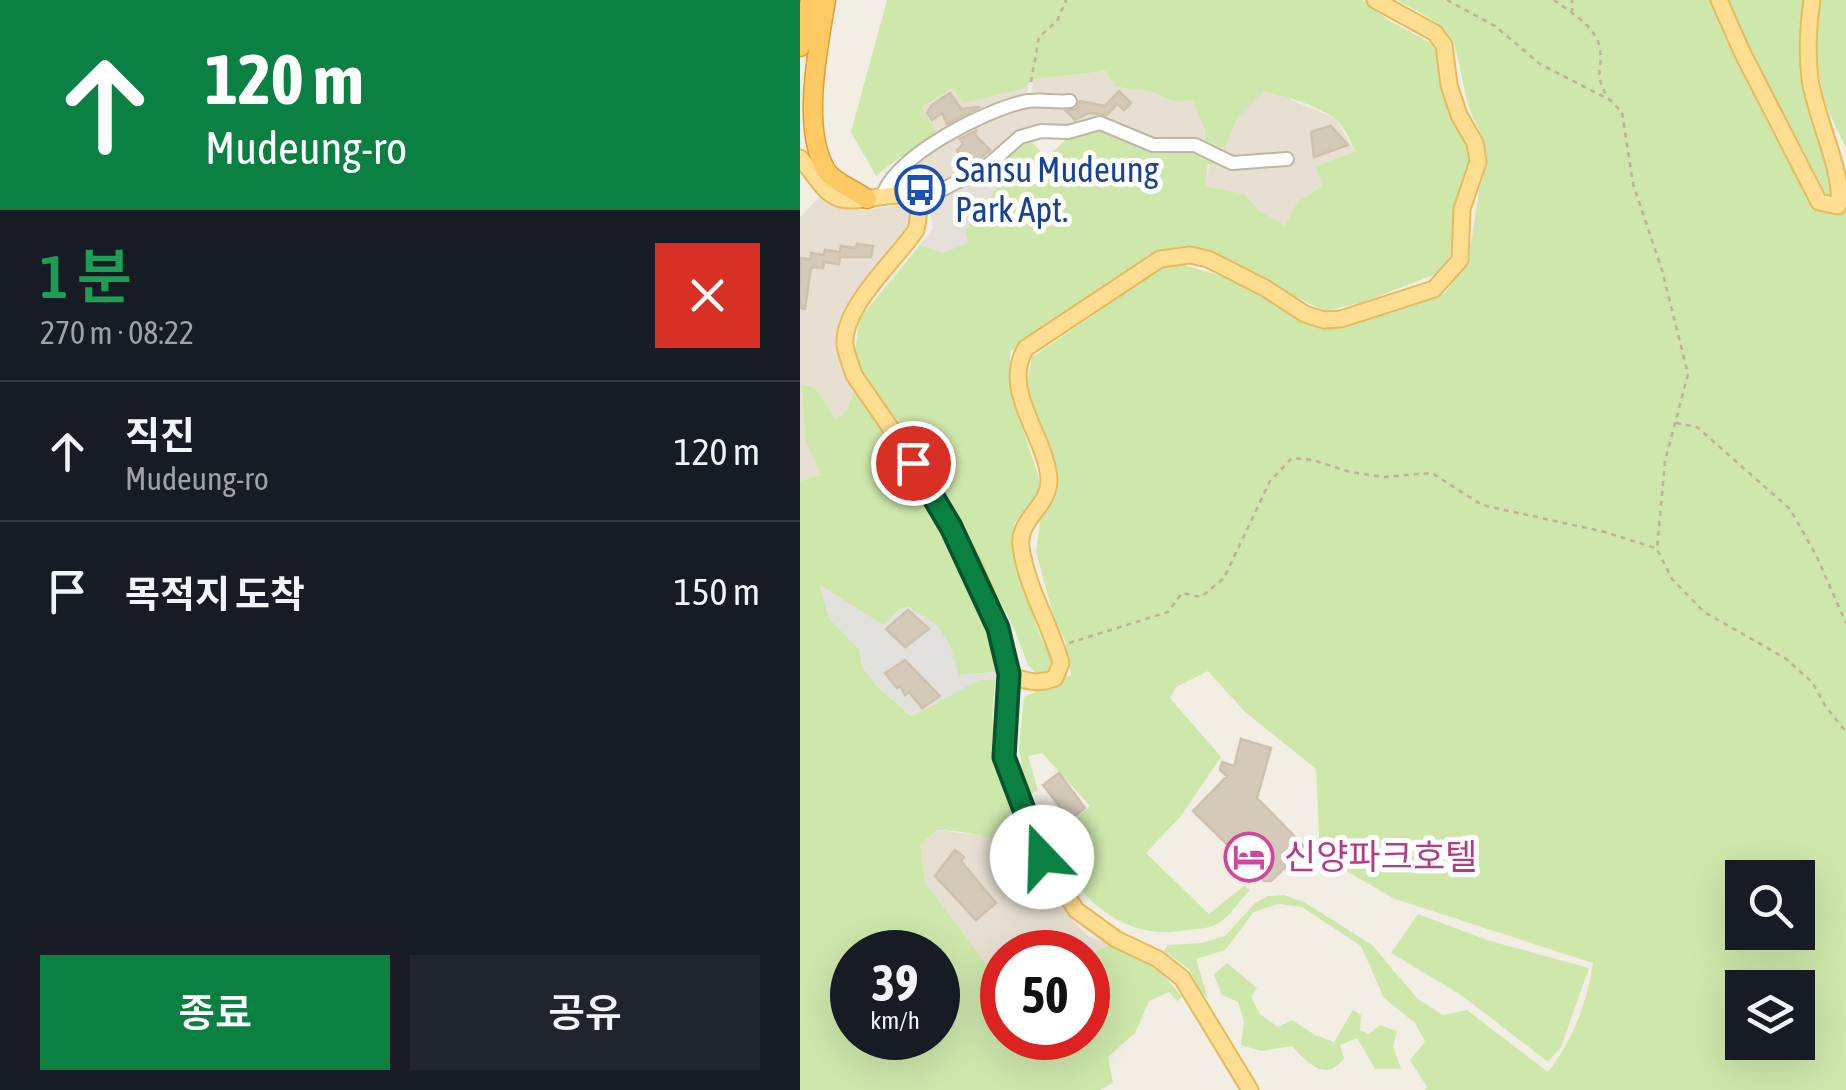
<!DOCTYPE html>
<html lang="ko">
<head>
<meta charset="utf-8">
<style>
	:root { --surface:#171b24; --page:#20242c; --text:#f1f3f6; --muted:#9ea1a6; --line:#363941; --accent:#0b8043 }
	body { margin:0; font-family:"Asap Condensed","Noto Sans KR",sans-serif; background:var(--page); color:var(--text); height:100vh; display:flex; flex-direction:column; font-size:38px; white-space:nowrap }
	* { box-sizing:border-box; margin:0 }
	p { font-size:32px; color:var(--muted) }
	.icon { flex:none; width:55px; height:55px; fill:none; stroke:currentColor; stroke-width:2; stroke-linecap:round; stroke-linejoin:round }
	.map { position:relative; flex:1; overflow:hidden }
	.details { display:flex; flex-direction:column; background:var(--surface); width:800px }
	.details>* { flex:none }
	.guide { background:#0b8043; color:#fff; overflow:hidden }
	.fabs { position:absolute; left:925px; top:860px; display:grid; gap:20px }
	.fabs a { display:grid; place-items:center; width:90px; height:90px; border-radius:0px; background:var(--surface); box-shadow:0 10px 40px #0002; font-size:50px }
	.speed { position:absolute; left:30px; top:930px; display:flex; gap:20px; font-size:50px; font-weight:700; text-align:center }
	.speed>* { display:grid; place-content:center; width:130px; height:130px; border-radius:50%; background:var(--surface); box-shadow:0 10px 40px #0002; line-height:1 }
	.speed small { font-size:25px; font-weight:400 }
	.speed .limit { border:15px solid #d22; background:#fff; color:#111 }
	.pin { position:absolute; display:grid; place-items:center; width:85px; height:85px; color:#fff; margin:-42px; border:5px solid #fff; border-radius:50%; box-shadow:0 2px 10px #0007 }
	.me { position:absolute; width:110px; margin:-55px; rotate:339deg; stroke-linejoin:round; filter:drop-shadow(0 0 8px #0008) }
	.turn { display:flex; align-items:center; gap:35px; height:210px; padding:0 40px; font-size:45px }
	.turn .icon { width:130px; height:130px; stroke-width:2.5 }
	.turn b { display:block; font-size:70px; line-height:85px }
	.round { display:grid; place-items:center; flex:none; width:105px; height:105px; border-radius:0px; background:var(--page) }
	.summary { display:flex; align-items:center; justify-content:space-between; height:170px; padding:0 40px }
	h1 { font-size:60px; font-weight:600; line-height:75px; color:#1e9e55 }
	.cta { display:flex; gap:20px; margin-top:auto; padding:20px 40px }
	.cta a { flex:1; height:115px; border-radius:0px; background:var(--accent); color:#fff; font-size:40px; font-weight:600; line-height:115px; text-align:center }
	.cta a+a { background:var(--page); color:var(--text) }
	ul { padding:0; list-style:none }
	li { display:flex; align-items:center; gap:30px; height:140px; padding:0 40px; border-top:2px solid var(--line) }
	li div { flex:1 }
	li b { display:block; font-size:38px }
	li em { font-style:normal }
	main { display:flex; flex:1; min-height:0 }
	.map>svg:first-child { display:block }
	.residential { fill:#e7e0d2 }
	.industrial { fill:#e5e0da }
	.green { fill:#cee8ac; fill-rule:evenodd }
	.parking { fill:#e3e1dd }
	.building { fill:#d5caba; stroke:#cfc1ad; stroke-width:2.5 }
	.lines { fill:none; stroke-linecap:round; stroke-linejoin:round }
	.minor-casing { stroke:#beb6a7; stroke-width:16 }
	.major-casing { stroke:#e6bb5f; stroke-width:19 }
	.highway-casing { stroke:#e19d30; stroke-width:21 }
	.path { stroke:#c0b198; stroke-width:2.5; stroke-dasharray:5 5; stroke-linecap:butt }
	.minor { stroke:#fff; stroke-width:12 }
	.major { stroke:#ffde91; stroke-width:15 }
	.highway { stroke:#ffc963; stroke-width:18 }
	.route-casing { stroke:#07532c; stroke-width:25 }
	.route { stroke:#0b8043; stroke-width:18 }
	.labels { text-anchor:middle; stroke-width:10; stroke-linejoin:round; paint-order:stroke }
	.transit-label { font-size:35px; fill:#164399; stroke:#fff; text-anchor:start }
	.hotel-label { font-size:35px; fill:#b23c85; stroke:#fff; text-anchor:start }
</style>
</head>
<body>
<main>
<section class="details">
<div class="guide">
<div class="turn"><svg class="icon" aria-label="ahead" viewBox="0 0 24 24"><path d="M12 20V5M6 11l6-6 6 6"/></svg><div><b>120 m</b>Mudeung-ro</div></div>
</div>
<div class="summary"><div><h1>1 분</h1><p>270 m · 08:22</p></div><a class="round" style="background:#d93025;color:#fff"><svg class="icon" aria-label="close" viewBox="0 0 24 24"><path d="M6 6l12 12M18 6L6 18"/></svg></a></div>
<ul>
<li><svg class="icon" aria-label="ahead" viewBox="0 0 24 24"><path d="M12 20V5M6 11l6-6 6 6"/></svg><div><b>직진</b><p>Mudeung-ro</p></div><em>120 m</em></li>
<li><svg class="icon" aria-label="arrive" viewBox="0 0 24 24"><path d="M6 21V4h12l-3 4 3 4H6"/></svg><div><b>목적지 도착</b></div><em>150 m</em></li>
</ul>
<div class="cta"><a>종료</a><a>공유</a></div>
</section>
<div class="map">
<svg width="1046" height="1090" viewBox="0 0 1046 1090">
	<rect width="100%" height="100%" fill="#f3eee4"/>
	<path class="residential" d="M 307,71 L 316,87 L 348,91 L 376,102 L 392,99 L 405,130 L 404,145 L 241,127 L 127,194 L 108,184 L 91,184 L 133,146 L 231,99 L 233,79 Z
		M 229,81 L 227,99 L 139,136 L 122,108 L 153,88 Z
		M 462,92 L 484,94 L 491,100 L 535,118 L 555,152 L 522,186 L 497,202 L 485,227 L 460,211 L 444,195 L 404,186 L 414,149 L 425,146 L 438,117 Z
		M 20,196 L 41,209 L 66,210 L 97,205 L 109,212 L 109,226 L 54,292 L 38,328 L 38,352 L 55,387 L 47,410 L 36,419 L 14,388 L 2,386 L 5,439 L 22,475 L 0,481 L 0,217 Z
		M 137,830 L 193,837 L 230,851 L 234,868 L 274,922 L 289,937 L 311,944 L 288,955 L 288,952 L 202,952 L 202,985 L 125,882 L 120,845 Z"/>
	<path class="industrial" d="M 194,167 L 201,177 L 198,186 L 165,230 L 169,243 L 142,253 L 120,245 L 133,228 L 128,202 Z"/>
	<path class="green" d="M 87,0 L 562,0 L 588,20 L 631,43 L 639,56 L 645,96 L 656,125 L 668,146 L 671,158 L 657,203 L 655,247 L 641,272 L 564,302 L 525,311 L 459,279 L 407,249 L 382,246 L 354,253 L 330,273 L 211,351 C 204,401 234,446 242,494 L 214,523 L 217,560 L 237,628 L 256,668 L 246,673 L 236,673 L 228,665 L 215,631 L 157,515 L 92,413 L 54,364 L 59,319 L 120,245 L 142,253 L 168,243 L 165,230 L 198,186 L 201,177 L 194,167 L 220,142 L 229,139 L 246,158 L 271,135 L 300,127 L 404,152 L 423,165 L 408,164 L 405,186 L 444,194 L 460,211 L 485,226 L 497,202 L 522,186 L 516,166 L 555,152 C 550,140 543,124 533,117 C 516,106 482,94 463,92 L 438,117 L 425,147 L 414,149 L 404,145 L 405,130 L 392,100 L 376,102 L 348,91 L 316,87 L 306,71 L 234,79 L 222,89 L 164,103 L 152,88 L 122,108 L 139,136 L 106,158 L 100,157 L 76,176 L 51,132 Z
		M 597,0 L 910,0 L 991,166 L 1021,212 L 1039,215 L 1046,211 L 1046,1090 L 625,1090 L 627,1087 L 610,1060 L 625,1042 L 615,1023 L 584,998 L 561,946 L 502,907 L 478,904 L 454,912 L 425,950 L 396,959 L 408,999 L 398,989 L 389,969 L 364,951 L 368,945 L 402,943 L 425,936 L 455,903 L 468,896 L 484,895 L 504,902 L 572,945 L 618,999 L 643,1015 L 667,1010 L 748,1072 C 773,1040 787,1002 793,963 L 595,899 L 520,856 L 516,769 L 445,712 L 408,671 L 376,687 L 370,698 L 421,757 L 381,816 L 346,853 L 409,914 L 444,886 L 450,890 C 440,900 429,918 417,924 C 409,929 395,929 386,930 C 326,942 283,902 255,853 L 272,848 L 267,827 L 290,806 L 242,753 L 228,756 L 238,790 L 227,796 L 219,749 L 224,697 L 271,675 L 265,640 L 255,622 L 236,552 L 241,514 L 252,490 L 226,388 L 232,357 L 365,266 L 384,265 L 418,275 L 454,289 L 507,324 L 531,327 L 644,294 L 668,263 L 685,151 C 683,130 671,119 667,100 C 651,32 664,36 597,0 ZM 942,878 L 998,878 L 998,932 L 942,932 ZM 942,988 L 998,988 L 998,1042 L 942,1042 Z
		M 928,0 L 1008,0 L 1002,69 L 1040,167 L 1032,199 L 1020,189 L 961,78 Z
		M 1020,0 L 1046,0 L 1046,148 L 1025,104 L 1016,59 Z
		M 2,385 L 14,387 L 36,419 L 47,410 L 55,387 C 113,472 179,569 196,672 L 159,675 C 140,633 151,636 109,607 L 100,609 L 83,625 L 20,586 L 29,618 L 60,650 L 62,666 L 77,686 L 111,716 L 179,680 L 196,680 C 184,741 205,795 230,851 C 199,839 170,831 137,830 L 120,845 L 125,882 L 202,985 L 202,1038 L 288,1038 L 288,955 L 311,944 L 356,966 L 382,997 L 377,1001 L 369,992 L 349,1001 L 335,1033 L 308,1057 L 313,1083 L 300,1090 L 0,1090 L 0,481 L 21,475 L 5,439 ZM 52,952 L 138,952 L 138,1038 L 52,1038 Z
		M 618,914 L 687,940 L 789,968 L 761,1047 L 748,1062 L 661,995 L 591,953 Z
		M 427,963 L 457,988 L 451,997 L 460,1014 L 478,1027 L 492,1020 L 515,1035 L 534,1042 L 553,1010 L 561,1015 L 560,1030 L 569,1034 L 580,1025 L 597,1031 L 593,1046 L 601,1069 L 575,1069 L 557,1038 L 540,1045 L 544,1058 C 526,1084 507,1062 492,1046 L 461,1051 L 441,1045 L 444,1021 L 438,1002 L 422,995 L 414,974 Z"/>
	<path class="parking" d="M 19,584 L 83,625 L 100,609 L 109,607 L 138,626 L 150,645 L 159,675 L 196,672 L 196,680 L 179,680 L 112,716 L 77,686 L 62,665 L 60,650 L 29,618 Z"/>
	<path class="building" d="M 319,91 L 331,103 L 324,110 L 317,104 L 307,115 L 289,113 L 275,120 L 266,111 L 276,109 L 280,101 L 305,106 Z
		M 150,93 L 161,109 L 180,107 L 147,124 L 142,113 L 132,120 L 127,113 L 132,105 Z
		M 531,126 L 548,145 L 514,157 L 511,132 Z
		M 177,130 L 174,134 L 190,150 L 181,158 L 163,165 L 157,150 L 163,144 L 160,139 Z
		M 57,244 L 73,246 L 71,257 L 40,257 L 39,264 L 24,262 L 23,268 L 11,267 L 5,309 L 0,308 L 0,258 L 11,259 L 11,253 L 24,255 L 25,250 L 40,252 L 41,246 L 56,248 Z
		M 108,610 L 129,629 L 105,647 L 86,629 Z
		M 105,660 L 140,696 L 122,708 L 109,692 L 105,695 L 100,686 L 97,688 L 85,673 Z
		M 441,739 L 471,748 L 457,798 L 503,845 L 503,850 L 471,881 L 464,881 L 393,811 L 427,776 L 420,770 L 422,762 L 434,766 Z
		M 259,773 L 285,808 L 270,820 L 243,785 Z
		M 155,850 L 164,857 L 161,861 L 196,903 L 176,920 L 135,876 Z"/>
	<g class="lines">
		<g class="minor-casing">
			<path id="minor" d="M 82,198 C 92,157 184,111 223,102 C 237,98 255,103 270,101
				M 117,203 L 187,166 L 220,137 L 241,131 L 268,132 L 300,123 L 353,145 L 395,145 L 432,163 L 487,159"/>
		</g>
		<g class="major-casing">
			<path id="major" d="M 919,0 L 943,54 L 1019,202 L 1038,206 C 1046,178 1015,116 1010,79 C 1007,53 1008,26 1012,0
				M 0,158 C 12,170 22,192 38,198 C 68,209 131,169 116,230 C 96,260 43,306 45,344 C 46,354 51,365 54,375 C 109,455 198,577 209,675 C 225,681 238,685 255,678 L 261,663 C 250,623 227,589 221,547 C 217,519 250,507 249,479 C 246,436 200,390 226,348 L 360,259 L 390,255 L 408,259 L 465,288 L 505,314 L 524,320 L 541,319 L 634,289 L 660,260 L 662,209 L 678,162 L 675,143 L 659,115 L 649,85 L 644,45 L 635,33 L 575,0
				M 209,675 L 204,757 L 242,857 L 276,910 L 316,939 L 358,959 L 382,978 L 450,1090"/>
		</g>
		<g class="highway-casing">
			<path id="highway" d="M 26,0 C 18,48 0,133 28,173 C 38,184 55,190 67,199
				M 0,47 L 10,0"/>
		</g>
		<path class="path" d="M 647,0 L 695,26 L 740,64 L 810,100 L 822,112 L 833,184 L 862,270 L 888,374 L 865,461 L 857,549 L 872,579 L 904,612 L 985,658 L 1012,682 L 1026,707 L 1046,732
			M 754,0 C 770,12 793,24 799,45 C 805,69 791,72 809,99
			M 772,13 L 772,0
			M 231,82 L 239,37 L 257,21 L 266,0
			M 876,423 L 897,427 L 990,509 L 1017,557 L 1046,623
			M 269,643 L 368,612 L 382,593 L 401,597 L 424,578 L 470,481 L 492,458 L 513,460 L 550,472 L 584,477 L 632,473 L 682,505 L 805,532 L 855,548"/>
		<use href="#minor" class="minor"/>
		<use href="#major" class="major"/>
		<use href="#highway" class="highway"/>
	</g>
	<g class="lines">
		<g class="route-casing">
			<path id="route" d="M 113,463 L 151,527 L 198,628 L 209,674 L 204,757 L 242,857"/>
		</g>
		<use href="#route" class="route"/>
	</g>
	<defs>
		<g id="bus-ring" transform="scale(2.5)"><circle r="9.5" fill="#fff" stroke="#1a4fb4" stroke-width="1.5"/><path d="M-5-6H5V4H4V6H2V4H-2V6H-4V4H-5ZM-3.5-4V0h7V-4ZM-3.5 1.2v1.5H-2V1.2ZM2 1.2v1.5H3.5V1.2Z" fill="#1a4fb4"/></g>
		<g id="hotel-ring" transform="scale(2.5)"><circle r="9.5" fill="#fff" stroke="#d1479c" stroke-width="1.5"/><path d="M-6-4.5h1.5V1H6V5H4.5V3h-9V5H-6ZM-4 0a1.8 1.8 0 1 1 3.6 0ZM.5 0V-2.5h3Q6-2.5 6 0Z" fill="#d1479c"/></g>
	</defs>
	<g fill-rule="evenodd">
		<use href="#bus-ring" x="120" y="190"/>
		<use href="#hotel-ring" x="449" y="857"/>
	</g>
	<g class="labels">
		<g class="transit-label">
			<text x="155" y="182">Sansu Mudeung<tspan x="155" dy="40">Park Apt.</tspan></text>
		</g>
		<g class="hotel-label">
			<text x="484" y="869">신양파크호텔</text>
		</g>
	</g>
</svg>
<div class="fabs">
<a><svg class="icon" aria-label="search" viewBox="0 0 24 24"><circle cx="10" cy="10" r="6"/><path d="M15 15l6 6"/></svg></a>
<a><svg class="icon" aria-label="layers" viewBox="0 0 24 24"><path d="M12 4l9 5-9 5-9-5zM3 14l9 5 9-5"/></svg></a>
</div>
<div class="speed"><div>39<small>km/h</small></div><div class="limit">50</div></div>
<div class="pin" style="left:113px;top:463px;background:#d93025"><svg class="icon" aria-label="arrive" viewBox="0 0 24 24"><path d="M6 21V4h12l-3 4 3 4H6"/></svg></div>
<svg class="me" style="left:242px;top:857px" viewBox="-20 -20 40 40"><circle r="19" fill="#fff"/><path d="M0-13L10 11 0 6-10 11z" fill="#0b8043"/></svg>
</div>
</main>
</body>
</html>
